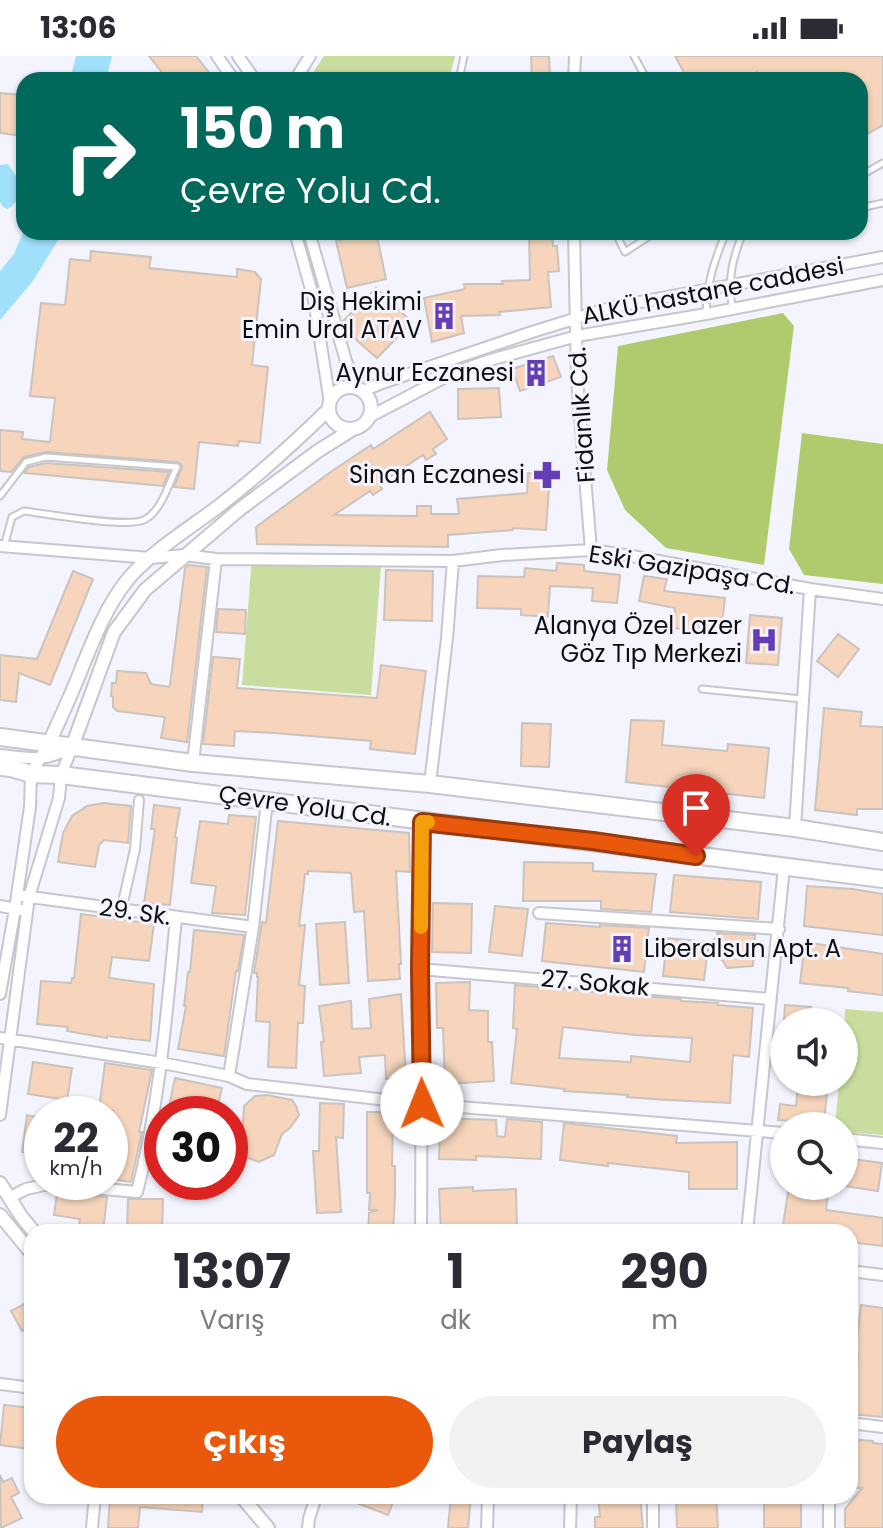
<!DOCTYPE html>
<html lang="tr">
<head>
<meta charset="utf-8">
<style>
	:root { --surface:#fff; --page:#f2f2f3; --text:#2b2b33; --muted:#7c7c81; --accent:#ea580c }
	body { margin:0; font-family:Poppins,sans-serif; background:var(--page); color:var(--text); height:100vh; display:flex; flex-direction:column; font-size:30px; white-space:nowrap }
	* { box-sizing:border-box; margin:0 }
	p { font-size:26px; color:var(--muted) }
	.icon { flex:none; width:44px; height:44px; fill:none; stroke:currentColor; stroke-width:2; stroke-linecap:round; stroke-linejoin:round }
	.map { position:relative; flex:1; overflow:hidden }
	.sheet { position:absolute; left:24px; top:1168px; width:834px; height:280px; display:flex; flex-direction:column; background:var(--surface); border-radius:24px; box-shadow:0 2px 6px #0004 }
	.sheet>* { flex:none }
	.top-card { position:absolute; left:16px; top:16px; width:852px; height:168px; border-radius:24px; box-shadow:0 2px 6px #0004; background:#00695c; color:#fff; overflow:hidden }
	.fabs { position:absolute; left:770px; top:952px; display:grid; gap:16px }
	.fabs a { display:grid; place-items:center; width:88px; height:88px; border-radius:50%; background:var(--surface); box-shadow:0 2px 6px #0004; font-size:40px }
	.speed { position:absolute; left:24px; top:1040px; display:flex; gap:16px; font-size:40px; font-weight:700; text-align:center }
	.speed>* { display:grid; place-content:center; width:104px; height:104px; border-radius:50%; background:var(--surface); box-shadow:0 2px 6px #0004; line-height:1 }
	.speed small { font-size:20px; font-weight:400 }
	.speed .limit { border:12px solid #d22; background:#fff; color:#111 }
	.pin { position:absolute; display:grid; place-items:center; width:68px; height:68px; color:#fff; margin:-82px -34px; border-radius:50% 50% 50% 0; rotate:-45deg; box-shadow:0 0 8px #0007 }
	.pin .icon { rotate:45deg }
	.me { position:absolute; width:88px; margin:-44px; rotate:359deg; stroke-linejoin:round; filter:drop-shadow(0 0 6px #0008) }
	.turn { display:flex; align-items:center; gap:28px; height:168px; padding:0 32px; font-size:36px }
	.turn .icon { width:104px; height:104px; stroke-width:2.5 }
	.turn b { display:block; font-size:56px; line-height:68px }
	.eta { display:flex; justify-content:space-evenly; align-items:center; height:136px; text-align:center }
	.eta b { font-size:48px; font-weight:700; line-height:56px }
	.primary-button { display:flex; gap:16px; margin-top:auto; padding:16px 32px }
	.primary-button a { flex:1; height:92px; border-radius:48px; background:var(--accent); color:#fff; font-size:32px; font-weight:700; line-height:92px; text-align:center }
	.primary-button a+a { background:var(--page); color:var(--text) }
	.status { display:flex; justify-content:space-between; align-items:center; height:56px; padding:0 40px; background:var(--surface); direction:ltr }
	.status svg { height:22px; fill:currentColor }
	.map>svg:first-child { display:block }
	.green { fill:#c9de9e }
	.forest { fill:#afcb6e }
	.water { fill:#a1e0fb }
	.building { fill:#f6d5bc; stroke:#cbc3bd; stroke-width:2; fill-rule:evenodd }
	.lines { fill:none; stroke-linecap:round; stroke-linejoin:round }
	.service-casing { stroke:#c6c6cf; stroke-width:9 }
	.pedestrian-casing { stroke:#c6c6cf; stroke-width:12 }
	.minor-casing { stroke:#c6c6cf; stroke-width:14 }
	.tertiary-casing { stroke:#c6c6cf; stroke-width:16 }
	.trunk-casing { stroke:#c6c6cf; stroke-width:20 }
	.service { stroke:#fff; stroke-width:5 }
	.pedestrian { stroke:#fff; stroke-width:8 }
	.minor { stroke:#fff; stroke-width:10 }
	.tertiary { stroke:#fff; stroke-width:12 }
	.trunk { stroke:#fff; stroke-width:16 }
	.route-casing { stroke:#983908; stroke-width:20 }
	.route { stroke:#ea580c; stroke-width:14 }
	.slow { stroke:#f59e0b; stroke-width:14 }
	.labels { text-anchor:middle; stroke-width:6; stroke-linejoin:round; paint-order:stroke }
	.street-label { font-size:24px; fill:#0e0e11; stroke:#f4f4fe }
	.poi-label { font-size:24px; fill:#0e0e11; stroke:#f4f4fe; text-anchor:end }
</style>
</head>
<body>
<div class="status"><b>13:06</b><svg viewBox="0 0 49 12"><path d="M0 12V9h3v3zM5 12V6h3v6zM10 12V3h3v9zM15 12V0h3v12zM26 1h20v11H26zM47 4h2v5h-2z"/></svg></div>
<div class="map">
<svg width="883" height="1472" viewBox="0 0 883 1472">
	<rect width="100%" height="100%" fill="#f4f4fe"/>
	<path class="green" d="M 324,0 L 455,0 L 449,24 L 308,24 Z
		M 252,501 L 381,510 L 371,639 L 242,629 Z
		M 845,953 L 883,956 L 883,1079 L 844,1076 L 844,1070 L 835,1070 L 839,1026 L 844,1026 Z"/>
	<path class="forest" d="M 783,257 L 794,270 L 764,509 L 666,492 L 625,454 L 607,414 L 618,290 Z
		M 802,377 L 883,388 L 883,528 L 804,519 L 789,493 Z"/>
	<path class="water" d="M 76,0 L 112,0 L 106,24 L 70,24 Z
		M 8,108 C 19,124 28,138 8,153 L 3,151 L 0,146 L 0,109 Z
		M 24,174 L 24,176 L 63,176 L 33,225 L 0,264 L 0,215 L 14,198 Z"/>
	<path class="building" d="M 149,0 L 196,0 L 211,19 L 204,24 L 168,24 Z
		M 531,0 L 549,0 L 550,24 L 532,24 Z
		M 675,0 L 883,0 L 883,69 L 860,82 L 860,24 L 761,24 L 757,16 L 743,24 L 688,24 Z
		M 0,37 L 24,39 L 24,80 L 0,77 Z
		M 376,176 L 386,223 L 347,232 L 336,185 Z
		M 529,176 L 552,176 L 553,190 L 557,190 L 559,215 L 548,216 L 551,251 L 499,256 L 500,259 L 461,260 L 464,277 L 432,286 L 424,242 L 465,233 L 464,228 L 503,228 L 502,225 L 530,224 Z
		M 91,195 L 151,201 L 149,212 L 237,221 L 237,213 L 255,216 L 261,223 L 252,309 L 268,311 L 260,387 L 239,385 L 238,390 L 199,386 L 194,433 L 174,431 L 182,411 L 181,408 L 177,406 L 46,396 L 24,401 L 11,416 L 0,415 L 0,374 L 23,376 L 22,383 L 50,386 L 55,342 L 30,340 L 41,247 L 65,249 L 70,203 L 90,205 Z
		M 376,232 L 412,266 L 377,302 L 345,274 L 343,265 Z
		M 553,300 L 561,321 L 520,335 L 512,313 Z
		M 499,332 L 501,361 L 458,363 L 458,333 Z
		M 430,356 L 447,383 L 433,393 L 436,398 L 426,404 L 423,399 L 379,428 L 382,433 L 373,439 L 370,435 L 334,459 L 417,460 L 417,450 L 431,450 L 431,458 L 459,458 L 457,443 L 527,437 L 528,417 L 550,418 L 546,474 L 513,472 L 513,474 L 448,479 L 448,491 L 257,488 L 256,471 L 332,415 L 371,389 L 373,393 Z
		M 46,407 L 169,416 L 163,430 L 24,417 L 29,411 Z
		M 557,507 L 584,509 L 584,515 L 620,519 L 617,547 L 592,545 L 593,532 L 550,530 L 548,561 L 521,559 L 521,553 L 477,552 L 478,520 L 524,521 L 525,512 L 556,515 Z
		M 189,509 L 207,511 L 187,686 L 161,682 L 165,661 L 117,655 L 113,651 L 113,641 L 111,640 L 112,627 L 116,627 L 117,615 L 146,617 L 151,628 L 169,631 L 170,629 L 185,512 Z
		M 386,514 L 433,515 L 432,565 L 384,564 Z
		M 73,515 L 93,523 L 50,629 L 19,617 L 16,646 L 0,644 L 0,599 L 37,603 Z
		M 644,520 L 667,523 L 664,535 L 725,542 L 721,577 L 673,572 L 675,552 L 639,545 Z
		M 218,553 L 246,554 L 245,578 L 216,576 Z
		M 750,559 L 782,562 L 778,609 L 746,607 Z
		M 838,578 L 859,593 L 838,621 L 817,605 Z
		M 213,601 L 240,603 L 237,632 L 377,642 L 381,609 L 426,615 L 415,698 L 370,693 L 371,685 L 274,677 L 235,675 L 234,690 L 203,688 Z
		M 824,652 L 862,656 L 860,670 L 883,671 L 883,753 L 857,753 L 857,759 L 815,754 Z
		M 631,664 L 664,665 L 662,689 L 727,695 L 728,688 L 769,692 L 764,742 L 626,726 Z
		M 522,667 L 551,668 L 549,711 L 521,710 Z
		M 104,747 L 131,750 L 128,787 L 104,784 L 99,789 L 95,811 L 58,806 L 63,777 L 72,760 L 87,750 Z
		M 154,749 L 180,752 L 175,781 L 177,782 L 170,849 L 144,847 L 155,773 L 151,773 Z
		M 229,759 L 256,761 L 245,859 L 212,857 L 216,830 L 191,827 L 200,765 L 228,768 Z
		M 278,765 L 409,777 L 410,816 L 396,815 L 401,908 L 399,908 L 400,923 L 368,925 L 364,855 L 354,856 L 351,817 L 308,815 L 308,818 L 305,818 L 299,870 L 305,869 L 299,929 L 305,930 L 303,967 L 298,967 L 296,1012 L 268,1011 L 270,966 L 256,965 L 258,921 L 257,921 L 257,917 L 254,917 L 262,866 L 266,867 Z
		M 524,806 L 593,807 L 593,815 L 656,818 L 651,856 L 601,853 L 601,845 L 523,845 Z
		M 674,819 L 761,826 L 758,863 L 670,856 Z
		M 807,830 L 853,833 L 883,838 L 883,879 L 804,870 Z
		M 433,847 L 472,848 L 471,897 L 432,896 Z
		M 495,850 L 528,853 L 522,900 L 489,896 Z
		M 81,858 L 154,868 L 149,905 L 112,901 L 109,922 L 154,928 L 150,985 L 107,980 L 107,982 L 67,975 L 68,971 L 37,968 L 41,925 L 71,927 L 72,922 L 74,922 Z
		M 345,866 L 349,927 L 320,929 L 316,868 Z
		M 546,867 L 600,871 L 600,869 L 649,872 L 644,916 L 542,905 Z
		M 194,874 L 244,879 L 238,915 L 236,915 L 224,1000 L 178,993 L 186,950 L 184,950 L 188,916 L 190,916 Z
		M 717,877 L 755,879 L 753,910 L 727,912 L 723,905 L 708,893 L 704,924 L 663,920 L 667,882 L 709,886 L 708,889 L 718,880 Z
		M 805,886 L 883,898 L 883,939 L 848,935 L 848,932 L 800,927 Z
		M 470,926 L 469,954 L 488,955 L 488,986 L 492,986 L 494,1025 L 445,1028 L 443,972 L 437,972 L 436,927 Z
		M 515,929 L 681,943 L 681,945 L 718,947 L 717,949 L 753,952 L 749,1001 L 733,999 L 730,1047 L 667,1044 L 627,1041 L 628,1039 L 564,1035 L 565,1033 L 511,1027 L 517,973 L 513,972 ZM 563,971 L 636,979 L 692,982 L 690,1006 L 631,1000 L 631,1006 L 559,1002 Z
		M 401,938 L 406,1022 L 386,1023 L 385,999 L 359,1001 L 361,1017 L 324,1020 L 321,986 L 324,986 L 319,950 L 351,945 L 352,973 L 371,972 L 369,943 Z
		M 785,949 L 811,951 L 810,966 L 784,966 Z
		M 33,1006 L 72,1012 L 67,1044 L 28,1038 Z
		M 105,1007 L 152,1014 L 139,1076 L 142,1076 L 131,1126 L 110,1123 L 110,1075 L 113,1055 L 99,1053 Z
		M 175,1022 L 222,1032 L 216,1058 L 182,1058 L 168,1055 Z
		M 798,1026 L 828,1026 L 824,1067 L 778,1064 L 780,1048 L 796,1050 Z
		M 267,1039 L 292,1044 L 296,1050 L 299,1059 L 290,1072 L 282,1078 L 274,1099 L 259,1106 L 241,1099 L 244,1050 L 255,1040 Z
		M 320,1047 L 344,1048 L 343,1082 L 336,1081 L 341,1156 L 317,1157 L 313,1095 L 319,1095 Z
		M 367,1056 L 393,1056 L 392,1110 L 395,1110 L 395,1140 L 393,1176 L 368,1176 L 369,1157 L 378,1154 L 369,1154 L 370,1137 L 367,1137 Z
		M 27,1059 L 42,1062 L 42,1099 L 22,1096 Z
		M 440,1062 L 496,1064 L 497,1080 L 505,1081 L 507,1063 L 542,1066 L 541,1103 L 476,1100 L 476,1104 L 439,1103 Z
		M 564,1067 L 677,1080 L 676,1087 L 737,1086 L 737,1133 L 689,1133 L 689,1116 L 608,1107 L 608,1110 L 560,1104 Z
		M 844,1102 L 882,1107 L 878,1135 L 844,1130 Z
		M 789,1130 L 829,1130 L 826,1154 L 883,1162 L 883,1190 L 850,1186 L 850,1176 L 782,1176 Z
		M 473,1131 L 473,1135 L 516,1133 L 517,1176 L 441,1176 L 439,1133 Z
		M 57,1137 L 107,1141 L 103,1176 L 78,1176 L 80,1163 L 54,1159 Z
		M 128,1143 L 163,1143 L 162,1176 L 127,1176 Z
		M 32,1244 L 32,1269 L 22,1275 L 11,1255 Z
		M 861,1249 L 883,1252 L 883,1361 L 852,1358 L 858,1298 L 855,1298 Z
		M 4,1349 L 32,1352 L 30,1393 L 0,1389 Z
		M 850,1383 L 873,1385 L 873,1387 L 883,1388 L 883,1472 L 845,1472 L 845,1453 L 862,1432 L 850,1432 Z
		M 0,1419 L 3,1426 L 12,1422 L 19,1437 L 11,1441 L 22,1462 L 1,1472 Z
		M 110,1440 L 203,1440 L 202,1456 L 140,1451 L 138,1472 L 108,1472 Z
		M 339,1440 L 378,1440 L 393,1446 L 388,1459 Z
		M 451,1440 L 471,1440 L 468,1472 L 448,1472 Z
		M 598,1440 L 640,1440 L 643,1472 L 595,1472 L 595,1461 L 600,1461 Z
		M 676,1440 L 716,1440 L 718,1472 L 677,1472 Z
		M 764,1440 L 801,1440 L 801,1472 L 764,1472 Z"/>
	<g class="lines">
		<g class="service-casing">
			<path id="service" d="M 634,0 L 647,24
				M 459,24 L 464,0
				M 860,120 L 883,107
				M 860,134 L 862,147 L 860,148
				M 860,152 L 883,147
				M 615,176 L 625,196 L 656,176
				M 732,251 C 728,220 732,205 743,176
				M 706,258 C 707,226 714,206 726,176
				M 0,440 L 26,406 L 46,401 L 177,411 C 169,427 161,456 144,464 C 126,472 47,458 24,455 L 12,461 L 4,491
				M 702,633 L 802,643"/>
		</g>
		<g class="pedestrian-casing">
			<path id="pedestrian" d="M 124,842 L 135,793 L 139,744"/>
		</g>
		<g class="minor-casing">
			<path id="minor" d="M 217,0 L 234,24
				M 238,0 L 255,24
				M 295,24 L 310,0
				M 574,24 L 575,0
				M 295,176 L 314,244 L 330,347
				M 309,176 L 346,305 L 359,333
				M 574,176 L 577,323 L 591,494
				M 363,335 L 382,327 L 532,276 L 613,251 L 883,201
				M 369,361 L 453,317 L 490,304 L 577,280 L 706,258 L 883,224
				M 0,490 L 151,502 L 185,499 L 216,503 L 453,505 L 502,499 L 591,494 L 632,500 L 810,533 L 883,543
				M 0,699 C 28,702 45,707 71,691
				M 193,707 L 216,503
				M 430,728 L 447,582 L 453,505
				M 795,772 L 810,533
				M 23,840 L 253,871
				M 0,850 L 22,854
				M 539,857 L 779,873
				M 420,913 L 770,943
				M 0,938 L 15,853 L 30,751 L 31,718 L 49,687
				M 0,982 L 162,1007 L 229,1020 L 247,1028 L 422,1048 L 784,1077
				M 229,1020 L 253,871 L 267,745
				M 0,1059 L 29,841 L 59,742 L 61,719 L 72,691
				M 844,1083 L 883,1087
				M 9,1142 L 26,1133 L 49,1128 L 137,1136 C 160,1046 167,954 176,862
				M 421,1176 C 422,1039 420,902 422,766
				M 747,1176 L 784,811
				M 850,1215 L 883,1219
				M 0,1328 L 32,1332
				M 850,1367 L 883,1371
				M 92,1472 L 95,1440
				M 308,1472 L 309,1463 L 316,1440
				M 487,1472 L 488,1440
				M 570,1472 L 571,1440
				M 653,1472 L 653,1440
				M 829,1472 L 829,1440"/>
		</g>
		<g class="tertiary-casing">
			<path id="tertiary" d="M329 352a21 21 0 1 1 42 0a21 21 0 1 1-42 0Z
				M 49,687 C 61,661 73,635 83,609 C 95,580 106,552 125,527 C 146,499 190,472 219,450 C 258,420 294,387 329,353
				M 72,691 L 114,576 L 145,534 L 240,453 L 318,395 L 353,373
				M 0,1127 L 21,1160 L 34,1176
				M 0,1159 L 32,1198
				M 241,1440 L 268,1472"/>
		</g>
		<g class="trunk-casing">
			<path id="trunk" d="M 0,681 L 193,707 L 430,728 L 795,772 L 883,786
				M 0,711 L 11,712 L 31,718 L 61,719 L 883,823"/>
		</g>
		<use href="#service" class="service"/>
		<use href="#pedestrian" class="pedestrian"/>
		<use href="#minor" class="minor"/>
		<use href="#tertiary" class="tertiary"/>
		<use href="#trunk" class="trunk"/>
	</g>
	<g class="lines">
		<g class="route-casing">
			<path id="route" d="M 422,1048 L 420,913 L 422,766 L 593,785 L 696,800"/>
		</g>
		<use href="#route" class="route"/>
		<path class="slow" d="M 421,871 L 422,766 L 428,766"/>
	</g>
	<defs>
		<g id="building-bare" transform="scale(2.16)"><path d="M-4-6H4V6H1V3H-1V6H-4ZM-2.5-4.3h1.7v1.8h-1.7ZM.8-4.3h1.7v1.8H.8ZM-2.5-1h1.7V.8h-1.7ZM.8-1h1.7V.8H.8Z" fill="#633eb7" stroke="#f4f4fe" stroke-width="2.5" paint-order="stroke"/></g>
		<g id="pharmacy-bare" transform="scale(2.16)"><path d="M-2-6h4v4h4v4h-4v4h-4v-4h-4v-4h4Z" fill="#633eb7" stroke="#f4f4fe" stroke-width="2.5" paint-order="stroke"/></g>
		<g id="hospital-bare" transform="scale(2.16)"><path d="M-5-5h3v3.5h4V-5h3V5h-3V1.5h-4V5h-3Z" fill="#633eb7" stroke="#f4f4fe" stroke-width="2.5" paint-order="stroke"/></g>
	</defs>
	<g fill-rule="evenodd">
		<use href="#building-bare" x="444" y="260"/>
		<use href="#building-bare" x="536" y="317"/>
		<use href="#pharmacy-bare" x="547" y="419"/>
		<use href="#hospital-bare" x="764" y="584"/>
		<use href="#building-bare" x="622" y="893"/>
	</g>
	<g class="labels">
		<g class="street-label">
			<text transform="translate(713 235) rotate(-11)" y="8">ALKÜ hastane caddesi</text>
			<text transform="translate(582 359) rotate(-94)" y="8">Fidanlık Cd.</text>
			<text transform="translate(692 514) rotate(9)" y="8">Eski Gazipaşa Cd.</text>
			<text transform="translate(305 750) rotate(8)" y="8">Çevre Yolu Cd.</text>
			<text transform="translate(135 856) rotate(8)" y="8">29. Sk.</text>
			<text transform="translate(595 927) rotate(5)" y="8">27. Sokak</text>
		</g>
		<g class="poi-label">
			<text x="422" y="254">Diş Hekimi<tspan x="422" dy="28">Emin Ural ATAV</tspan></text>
			<text x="514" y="325">Aynur Eczanesi</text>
			<text x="525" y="427">Sinan Eczanesi</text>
			<text x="742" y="578">Alanya Özel Lazer<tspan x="742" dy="28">Göz Tıp Merkezi</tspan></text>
			<text x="644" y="901" text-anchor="start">Liberalsun Apt. A</text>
		</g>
	</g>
</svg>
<div class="fabs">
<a><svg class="icon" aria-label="sound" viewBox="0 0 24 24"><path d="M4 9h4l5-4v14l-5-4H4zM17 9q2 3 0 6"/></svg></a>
<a><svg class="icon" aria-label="search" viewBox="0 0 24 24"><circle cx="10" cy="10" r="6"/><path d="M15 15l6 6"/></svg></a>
</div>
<div class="speed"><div>22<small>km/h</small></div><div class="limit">30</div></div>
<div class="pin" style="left:696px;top:800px;background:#d93025"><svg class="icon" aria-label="arrive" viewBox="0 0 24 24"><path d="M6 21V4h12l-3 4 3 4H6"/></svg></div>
<svg class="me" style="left:422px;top:1048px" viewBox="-20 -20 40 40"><circle r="19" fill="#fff"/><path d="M0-13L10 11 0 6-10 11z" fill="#ea580c"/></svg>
<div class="top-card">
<div class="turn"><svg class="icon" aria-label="right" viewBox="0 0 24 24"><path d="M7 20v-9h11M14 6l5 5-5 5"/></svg><div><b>150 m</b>Çevre Yolu Cd.</div></div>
</div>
<section class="sheet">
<div class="eta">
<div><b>13:07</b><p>Varış</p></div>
<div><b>1</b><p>dk</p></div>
<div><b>290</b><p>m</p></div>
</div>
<div class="primary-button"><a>Çıkış</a><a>Paylaş</a></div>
</section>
</div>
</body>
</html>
